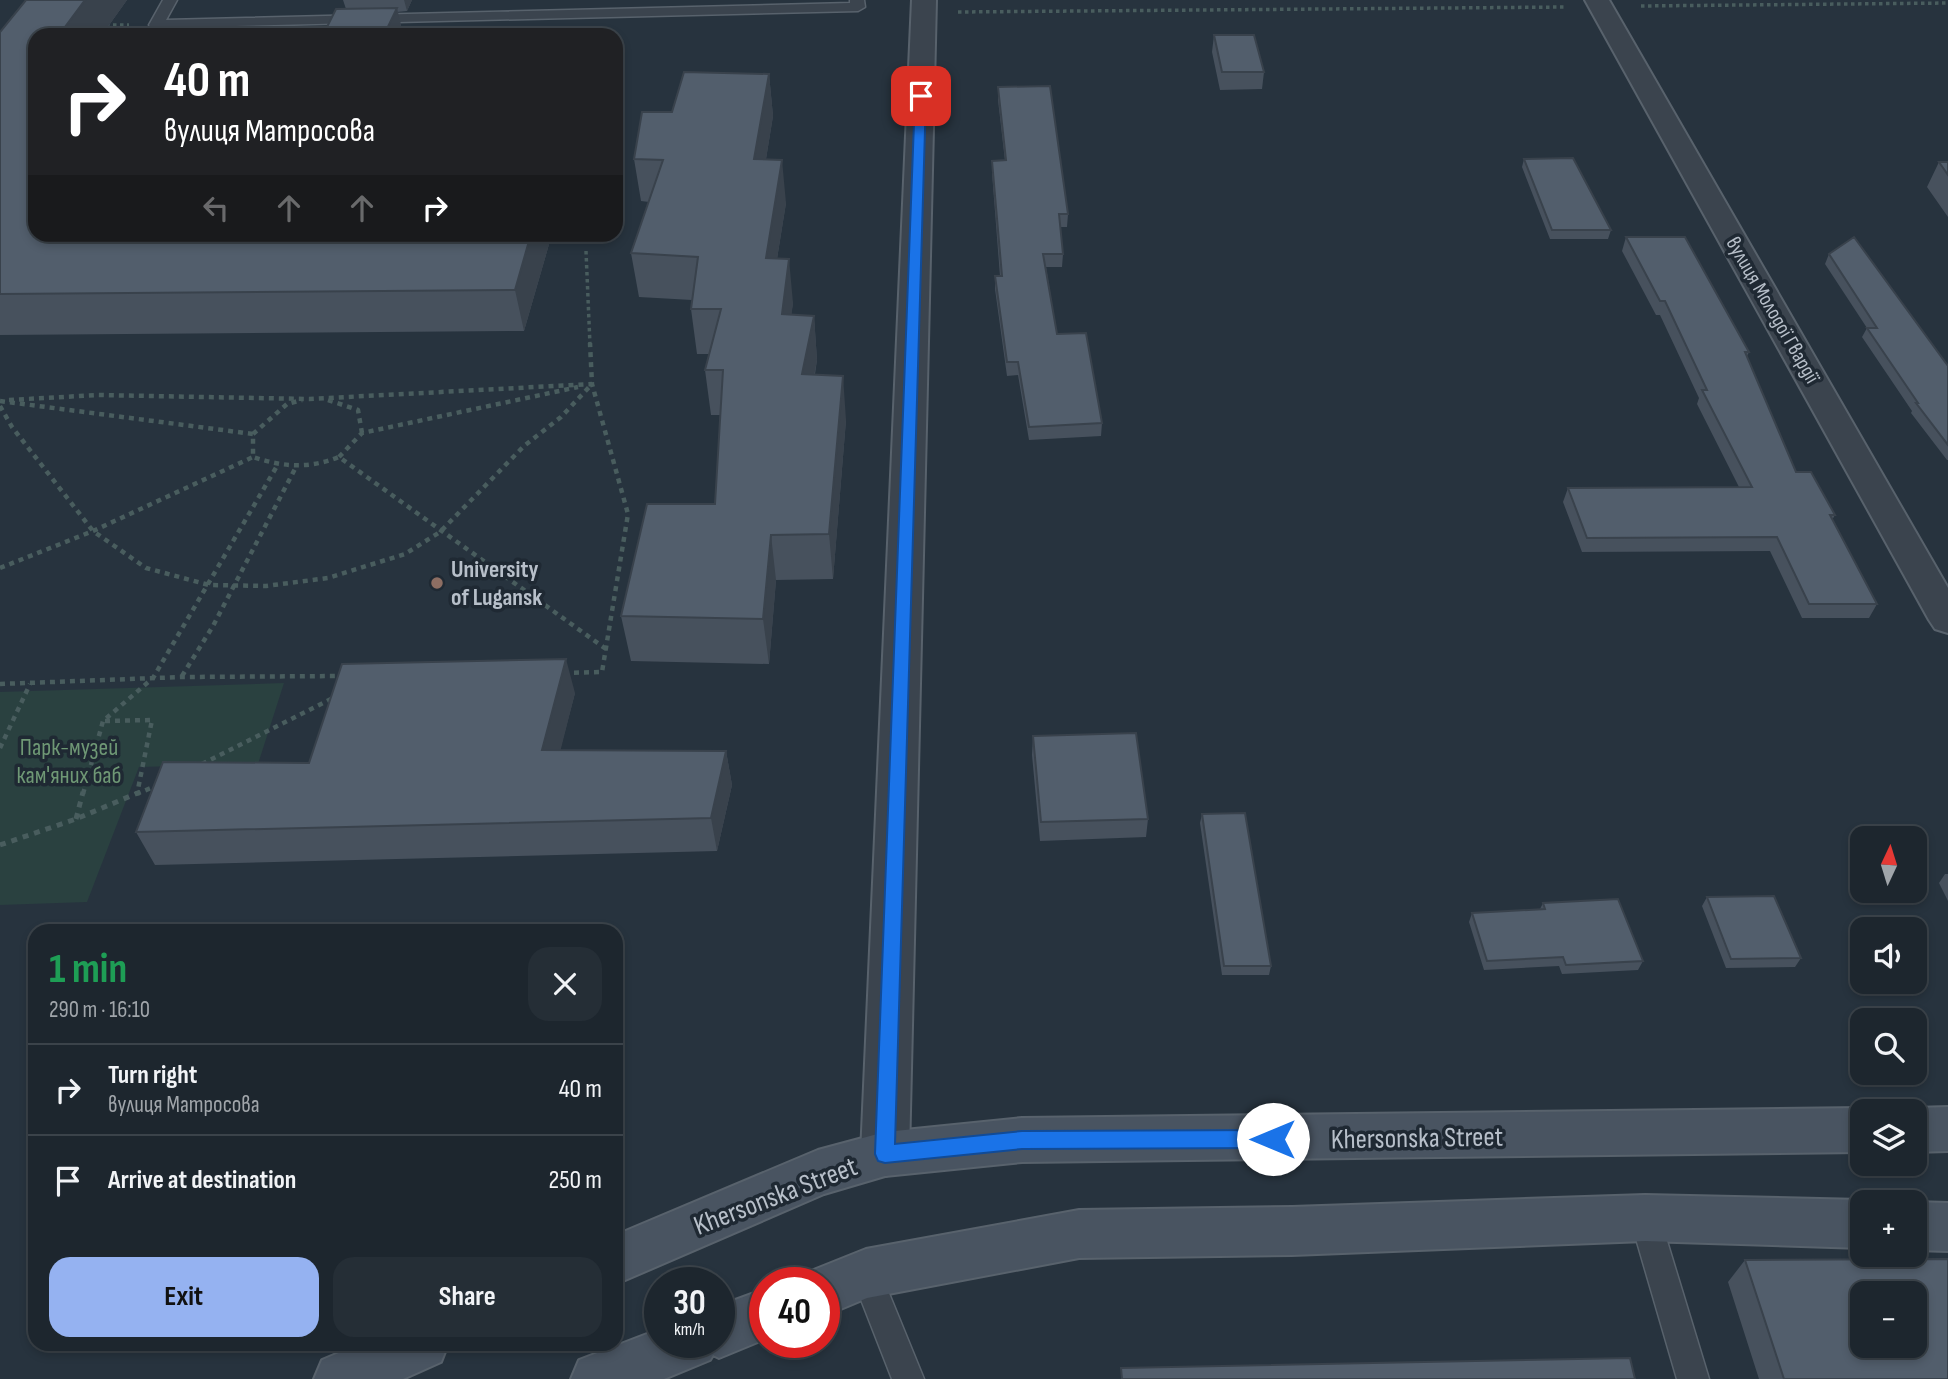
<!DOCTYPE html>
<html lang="en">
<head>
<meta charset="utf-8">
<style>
	:root { --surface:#1d262e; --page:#252e36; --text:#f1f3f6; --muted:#a0a5aa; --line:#3b434a; --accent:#95b2f1 }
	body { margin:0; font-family:"Sofia Sans Condensed",sans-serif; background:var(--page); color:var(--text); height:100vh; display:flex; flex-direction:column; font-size:26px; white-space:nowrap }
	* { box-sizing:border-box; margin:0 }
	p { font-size:23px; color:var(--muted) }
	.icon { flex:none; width:38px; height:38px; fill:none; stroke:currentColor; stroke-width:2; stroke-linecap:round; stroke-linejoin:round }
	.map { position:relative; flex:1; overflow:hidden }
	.details { position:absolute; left:28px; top:924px; width:595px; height:427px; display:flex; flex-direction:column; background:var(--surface); border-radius:21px; box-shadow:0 4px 10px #0003,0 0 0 2px var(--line) }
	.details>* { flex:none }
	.banner { position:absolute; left:28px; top:28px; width:595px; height:214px; border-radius:21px; box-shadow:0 4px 10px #0003,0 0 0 2px var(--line); background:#202124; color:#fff; overflow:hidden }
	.needle { width:46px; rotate:4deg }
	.buttons { position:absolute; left:1850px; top:826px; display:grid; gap:14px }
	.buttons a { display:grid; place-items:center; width:77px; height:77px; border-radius:14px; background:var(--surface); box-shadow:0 4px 10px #0003,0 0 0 2px var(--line); font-size:35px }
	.speed { position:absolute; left:644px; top:1267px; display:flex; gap:14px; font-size:35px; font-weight:700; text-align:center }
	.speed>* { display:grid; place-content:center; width:91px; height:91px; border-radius:50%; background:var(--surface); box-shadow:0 4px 10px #0003,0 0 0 2px var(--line); line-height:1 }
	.speed small { font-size:18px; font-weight:400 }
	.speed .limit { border:10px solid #d22; background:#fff; color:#111 }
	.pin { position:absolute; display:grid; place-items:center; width:60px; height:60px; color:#fff; margin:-30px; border-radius:14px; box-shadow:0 4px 10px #0006 }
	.me { position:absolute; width:77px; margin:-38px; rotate:270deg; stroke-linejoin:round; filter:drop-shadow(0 0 5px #0008) }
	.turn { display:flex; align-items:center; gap:24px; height:147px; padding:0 21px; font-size:32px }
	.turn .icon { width:91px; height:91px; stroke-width:2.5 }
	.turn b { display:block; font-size:49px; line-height:60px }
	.lanes { display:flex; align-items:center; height:66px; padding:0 21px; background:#0003; justify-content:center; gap:35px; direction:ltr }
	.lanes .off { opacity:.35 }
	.round { display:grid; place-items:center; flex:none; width:74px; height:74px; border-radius:21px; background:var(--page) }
	.headline { display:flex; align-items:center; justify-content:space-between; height:119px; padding:0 21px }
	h1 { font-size:42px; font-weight:700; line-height:52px; color:#1e9e55 }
	.button { display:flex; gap:14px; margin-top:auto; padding:14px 21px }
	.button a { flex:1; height:80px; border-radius:21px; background:var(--accent); color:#111; font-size:28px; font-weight:700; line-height:80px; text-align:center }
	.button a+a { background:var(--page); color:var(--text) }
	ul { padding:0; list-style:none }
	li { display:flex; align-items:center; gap:21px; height:91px; padding:0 21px; border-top:2px solid var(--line) }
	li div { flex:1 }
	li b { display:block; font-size:26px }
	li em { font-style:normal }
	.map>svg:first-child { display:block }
	.green { fill:#2a4140 }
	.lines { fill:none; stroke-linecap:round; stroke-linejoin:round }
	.lane-casing { stroke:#58626c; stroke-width:3 }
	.street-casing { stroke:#58626c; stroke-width:4 }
	.secondary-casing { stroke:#58626c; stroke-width:4 }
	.path-far2 { stroke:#495d5e; stroke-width:3.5; stroke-dasharray:3.5 3.5; stroke-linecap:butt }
	.path-far1 { stroke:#495d5e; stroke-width:4.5; stroke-dasharray:5 5; stroke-linecap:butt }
	.path { stroke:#495d5e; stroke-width:5; stroke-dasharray:6 6; stroke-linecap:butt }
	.lane { fill:#3b444e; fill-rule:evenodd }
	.street { fill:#3b444e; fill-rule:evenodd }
	.secondary { fill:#495461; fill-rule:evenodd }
	.wall { fill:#47515d }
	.shaded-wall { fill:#39424c }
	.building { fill:#525e6c; stroke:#39424c; stroke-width:2; fill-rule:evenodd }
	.route { fill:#1a73e8; stroke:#114b97; stroke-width:2 }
	.education-dot { fill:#8d6e63; stroke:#1f2933; stroke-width:2.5 }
	.labels { text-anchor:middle; stroke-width:7; stroke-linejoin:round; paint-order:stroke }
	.far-street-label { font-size:21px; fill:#b7bfc9; stroke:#1f2933 }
	.poi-label { font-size:24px; font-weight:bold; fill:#b7bfc9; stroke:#1f2933; text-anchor:start }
	.park-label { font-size:24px; fill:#6f9875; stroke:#1f2933 }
	.near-street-label { font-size:28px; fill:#b7bfc9; stroke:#1f2933 }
</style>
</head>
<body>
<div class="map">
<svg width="1948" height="1379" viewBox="0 0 1948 1379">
	<rect width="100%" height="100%" fill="#27333e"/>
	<path class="green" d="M 284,683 L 258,764 L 139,767 L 87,902 L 0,905 L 0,692 Z"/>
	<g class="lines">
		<g class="lane-casing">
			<path id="lane" d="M 163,0 L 177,0 L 166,20 L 850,3 L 850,0 L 864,0 L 865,7 L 858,11 L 151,28 L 149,25 Z
				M 1645,1204 L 1655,1208 L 1660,1218 L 1709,1379 L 1677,1379 L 1630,1218 L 1635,1208 Z
				M 866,1259 L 877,1264 L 924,1379 L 892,1379 L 851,1274 L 855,1264 Z"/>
		</g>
		<g class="street-casing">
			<path id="street" d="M 912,0 L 936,0 L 909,1154 L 902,1170 L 885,1176 L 868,1170 L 861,1154 Z
				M 1585,0 L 1609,0 L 1948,588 L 1948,633 L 1935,629 L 1929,620 Z"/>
		</g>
		<g class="secondary-casing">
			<path id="secondary" d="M 1948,1107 L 1948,1151 L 1914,1152 L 1914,1111 L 1906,1111 L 1914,1108 Z
				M 1862,1108 L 1870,1111 L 1862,1111 L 1862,1152 L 1022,1162 L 885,1176 L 824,1194 L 616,1284 L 616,1235 L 818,1150 L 885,1132 L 1022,1118 Z
				M 1645,1195 L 1862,1200 L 1867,1202 L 1862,1202 L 1862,1248 L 1645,1241 L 1292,1255 L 1079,1258 L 867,1298 L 824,1316 L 824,1283 L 802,1283 L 806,1273 L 866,1249 L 1079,1210 L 1292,1207 Z
				M 1914,1202 L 1948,1203 L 1948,1251 L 1914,1250 Z
				M 765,1289 L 765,1339 L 719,1358 L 713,1355 L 710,1360 L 664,1379 L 571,1379 L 579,1360 L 660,1329 L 660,1342 L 719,1342 L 719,1306 Z
				M 360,1344 L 448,1344 L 441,1362 L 403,1379 L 314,1379 L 322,1360 Z"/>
		</g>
		<path class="path-far2" d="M 1641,6 L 1948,3
			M 958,12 L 1566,7
			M 106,25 L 129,25
			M 586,251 L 590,345"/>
		<path class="path-far1" d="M 9,400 L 98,395 L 309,399 L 592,384
			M 328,400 L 358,410 L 362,433
			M 0,401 L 253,434 L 253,457 C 283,467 309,469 339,457 L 606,649
			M 0,406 L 12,427 L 93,531 L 146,568 L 209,585 L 266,586 L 328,578 L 405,554 L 440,532 L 524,446 L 561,417 L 592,384
			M 253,434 L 287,404 L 302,400
			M 339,457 L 362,433 L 578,387
			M 0,568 L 93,531 L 253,457
			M 564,673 L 602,672 L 628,514 L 592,384 L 590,343
			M 182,676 L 213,626 L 296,467
			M 0,684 L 182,677 L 342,676
			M 105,721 L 152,720 L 137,794
			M 0,748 L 30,684
			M 202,764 L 335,697
			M 83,794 L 103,721 L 153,678 L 277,466
			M 136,794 L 156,786"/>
		<path class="path" d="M 137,795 L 138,792
			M 76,819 L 83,792
			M 0,845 L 76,819 L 140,792"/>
		<use href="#lane" class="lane"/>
		<use href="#street" class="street"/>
		<use href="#secondary" class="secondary"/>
	</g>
	<path class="wall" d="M 26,0 L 127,0 L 102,35 L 35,35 L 35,234 L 552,234 L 524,331 L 0,335 L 0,32 Z
		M 343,0 L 412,0 L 407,11 L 397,12 L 401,25 L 396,35 L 323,35 L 346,9 Z
		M 1214,35 L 1264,72 L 1262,89 L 1220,90 L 1212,52 Z
		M 769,74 L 773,116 L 766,159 L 786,203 L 777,259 L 793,303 L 791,315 L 814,316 L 817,360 L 815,374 L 846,420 L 833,579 L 776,580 L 769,664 L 631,661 L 621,616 L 715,504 L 720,415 L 711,415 L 705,370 L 709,354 L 697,354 L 691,309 L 692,300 L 639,297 L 631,253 L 649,202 L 641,201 L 634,159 L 672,112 Z
		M 998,87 L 1068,214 L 1067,227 L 1060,227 L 1063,254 L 1062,267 L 1046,267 L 1057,334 L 1102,423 L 1101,436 L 1029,440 L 1018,375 L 1007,376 L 995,289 L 995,276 L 1000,276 L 992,173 L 992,161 L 1005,161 L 998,100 Z
		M 1524,159 L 1611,230 L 1608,239 L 1550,239 L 1522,167 Z
		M 1939,162 L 1948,162 L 1948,217 L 1927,187 Z
		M 1626,237 L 1749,352 L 1747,356 L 1796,472 L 1835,515 L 1832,520 L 1877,604 L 1869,618 L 1802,618 L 1770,551 L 1582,552 L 1563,502 L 1568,488 L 1739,487 L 1697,404 L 1699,398 L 1660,315 L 1656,315 L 1622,251 Z
		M 1829,254 L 1948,366 L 1948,460 L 1947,460 L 1911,413 L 1912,411 L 1862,337 L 1867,328 L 1825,264 Z
		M 575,693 L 560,750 L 726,751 L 732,785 L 717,851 L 155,865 L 136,832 L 309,763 Z
		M 1033,736 L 1148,819 L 1146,837 L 1040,841 L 1032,755 Z
		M 1202,814 L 1271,966 L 1269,975 L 1222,975 L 1200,823 Z
		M 1945,874 L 1948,874 L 1948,901 L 1939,883 Z
		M 1707,897 L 1801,958 L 1795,967 L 1726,968 L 1702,906 Z
		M 1543,903 L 1643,961 L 1638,970 L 1562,974 L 1559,966 L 1484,970 L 1469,922 L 1472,913 L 1540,909 Z
		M 1745,1260 L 1948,1379 L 1759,1379 L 1728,1282 Z"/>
	<path class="shaded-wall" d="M 85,0 L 127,0 L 102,35 L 59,35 Z
		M 404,0 L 412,0 L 407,11 Z
		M 397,8 L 401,25 L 396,35 L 384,35 Z
		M 769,74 L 773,116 L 759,202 L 754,159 Z
		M 782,160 L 786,203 L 770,302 L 766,258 Z
		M 531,234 L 552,234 L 524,331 L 515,290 Z
		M 789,259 L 793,303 L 786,359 L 782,314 Z
		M 814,316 L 817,360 L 806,419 L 802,374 Z
		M 843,376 L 846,420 L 833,579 L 829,534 Z
		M 771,535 L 776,580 L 769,664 L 763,619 Z
		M 566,659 L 575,693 L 552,784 L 542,750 Z
		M 726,751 L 732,785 L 717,851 L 711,818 Z"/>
	<path class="building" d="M 26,0 L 85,0 L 59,35 L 35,35 L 35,192 L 33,195 L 35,195 L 35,234 L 531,234 L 515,290 L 0,294 L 0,32 Z
		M 397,8 L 384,35 L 323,35 L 336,9 Z
		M 1214,35 L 1254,35 L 1264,72 L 1222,72 Z
		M 684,72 L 769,74 L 754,159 L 782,160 L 766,258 L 789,259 L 782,314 L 814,316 L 802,374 L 843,376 L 829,534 L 771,535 L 763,619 L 621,616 L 647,504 L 715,504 L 723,370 L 705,370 L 721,309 L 691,309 L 698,257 L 631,253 L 663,160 L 634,159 L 642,112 L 672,112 Z
		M 1050,86 L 1068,214 L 1059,214 L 1063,254 L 1043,254 L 1057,334 L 1086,333 L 1102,423 L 1029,427 L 1018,362 L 1007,362 L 995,276 L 1002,276 L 992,161 L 1006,160 L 998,87 Z
		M 1573,158 L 1611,230 L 1552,230 L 1524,159 Z
		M 1939,162 L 1948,162 L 1948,175 Z
		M 1626,237 L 1685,237 L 1749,352 L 1745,352 L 1796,472 L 1811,472 L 1835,515 L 1830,515 L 1877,604 L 1809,604 L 1777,537 L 1587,538 L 1568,488 L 1752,487 L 1702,390 L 1707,390 L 1665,301 L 1660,301 Z
		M 1854,237 L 1948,366 L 1948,445 L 1916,403 L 1918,403 L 1867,328 L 1877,328 L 1829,254 Z
		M 566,659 L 542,750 L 726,751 L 711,818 L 136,832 L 163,762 L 309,763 L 342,664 Z
		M 1136,733 L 1148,819 L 1041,822 L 1033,736 Z
		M 1245,813 L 1271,966 L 1224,966 L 1202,814 Z
		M 1774,896 L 1801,958 L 1731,959 L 1707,897 Z
		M 1618,899 L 1643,961 L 1566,965 L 1563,957 L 1487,961 L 1472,913 L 1545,909 L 1543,903 Z
		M 1948,1259 L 1948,1379 L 1784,1379 L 1745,1260 ZM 1862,1293 L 1914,1293 L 1914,1346 L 1862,1346 Z
		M 1630,1358 L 1635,1379 L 1122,1379 L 1121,1368 Z"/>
	<path class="route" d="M 921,93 L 926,96 L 895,1144 L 1022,1131 L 1273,1130 L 1280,1133 L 1283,1139 L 1280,1146 L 1273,1148 L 1022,1149 L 885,1163 L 878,1161 L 875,1154 L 915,96 Z"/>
	<circle class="education-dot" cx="437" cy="583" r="7"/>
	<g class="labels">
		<g class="far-street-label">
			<text transform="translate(1773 310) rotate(60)" y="7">вулиця Молодої Гвардії</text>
		</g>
		<g class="poi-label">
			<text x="451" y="577">University<tspan x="451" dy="28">of Lugansk</tspan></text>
		</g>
		<g class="park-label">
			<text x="69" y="755">Парк-музей<tspan x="69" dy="28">кам'яних баб</tspan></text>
		</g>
		<g class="near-street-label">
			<text transform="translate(1417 1137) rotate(-1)" y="10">Khersonska Street</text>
			<text transform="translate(775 1195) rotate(-21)" y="10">Khersonska Street</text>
		</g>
	</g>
</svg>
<div class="buttons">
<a><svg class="needle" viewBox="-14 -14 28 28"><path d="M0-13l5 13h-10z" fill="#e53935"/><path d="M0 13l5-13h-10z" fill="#a0a5aa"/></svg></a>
<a><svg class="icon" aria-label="sound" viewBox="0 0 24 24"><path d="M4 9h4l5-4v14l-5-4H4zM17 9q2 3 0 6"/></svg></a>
<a><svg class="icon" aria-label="search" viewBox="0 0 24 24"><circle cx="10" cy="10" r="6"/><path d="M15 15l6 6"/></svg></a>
<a><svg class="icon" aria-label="layers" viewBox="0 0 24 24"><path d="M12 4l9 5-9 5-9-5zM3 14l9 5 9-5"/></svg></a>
<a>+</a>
<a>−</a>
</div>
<div class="speed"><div>30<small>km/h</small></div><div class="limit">40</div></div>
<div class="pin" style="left:921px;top:96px;background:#d93025"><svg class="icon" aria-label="arrive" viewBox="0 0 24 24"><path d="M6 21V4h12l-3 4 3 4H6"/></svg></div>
<svg class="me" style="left:1273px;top:1139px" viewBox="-20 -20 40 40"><circle r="19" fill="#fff"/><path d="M0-13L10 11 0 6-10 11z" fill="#1a73e8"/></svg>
<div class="banner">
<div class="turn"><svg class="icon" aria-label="right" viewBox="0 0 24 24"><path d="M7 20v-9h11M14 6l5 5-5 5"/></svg><div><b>40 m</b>вулиця Матросова</div></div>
<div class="lanes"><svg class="icon off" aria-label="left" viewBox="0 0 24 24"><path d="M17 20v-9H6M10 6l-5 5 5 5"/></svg><svg class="icon off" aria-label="ahead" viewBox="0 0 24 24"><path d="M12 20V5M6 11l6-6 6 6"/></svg><svg class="icon off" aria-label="ahead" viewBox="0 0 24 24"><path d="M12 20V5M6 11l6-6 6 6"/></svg><svg class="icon" aria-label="right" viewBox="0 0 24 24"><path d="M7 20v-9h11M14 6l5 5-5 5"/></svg></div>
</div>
<section class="details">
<div class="headline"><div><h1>1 min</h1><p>290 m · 16:10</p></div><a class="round"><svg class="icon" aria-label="close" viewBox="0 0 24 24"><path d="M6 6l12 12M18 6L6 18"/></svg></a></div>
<ul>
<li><svg class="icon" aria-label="right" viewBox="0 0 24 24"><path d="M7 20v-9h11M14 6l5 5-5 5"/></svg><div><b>Turn right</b><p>вулиця Матросова</p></div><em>40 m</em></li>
<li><svg class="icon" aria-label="arrive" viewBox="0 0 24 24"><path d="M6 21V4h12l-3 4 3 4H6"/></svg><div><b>Arrive at destination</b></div><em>250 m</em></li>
</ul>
<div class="button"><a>Exit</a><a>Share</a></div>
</section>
</div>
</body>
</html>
